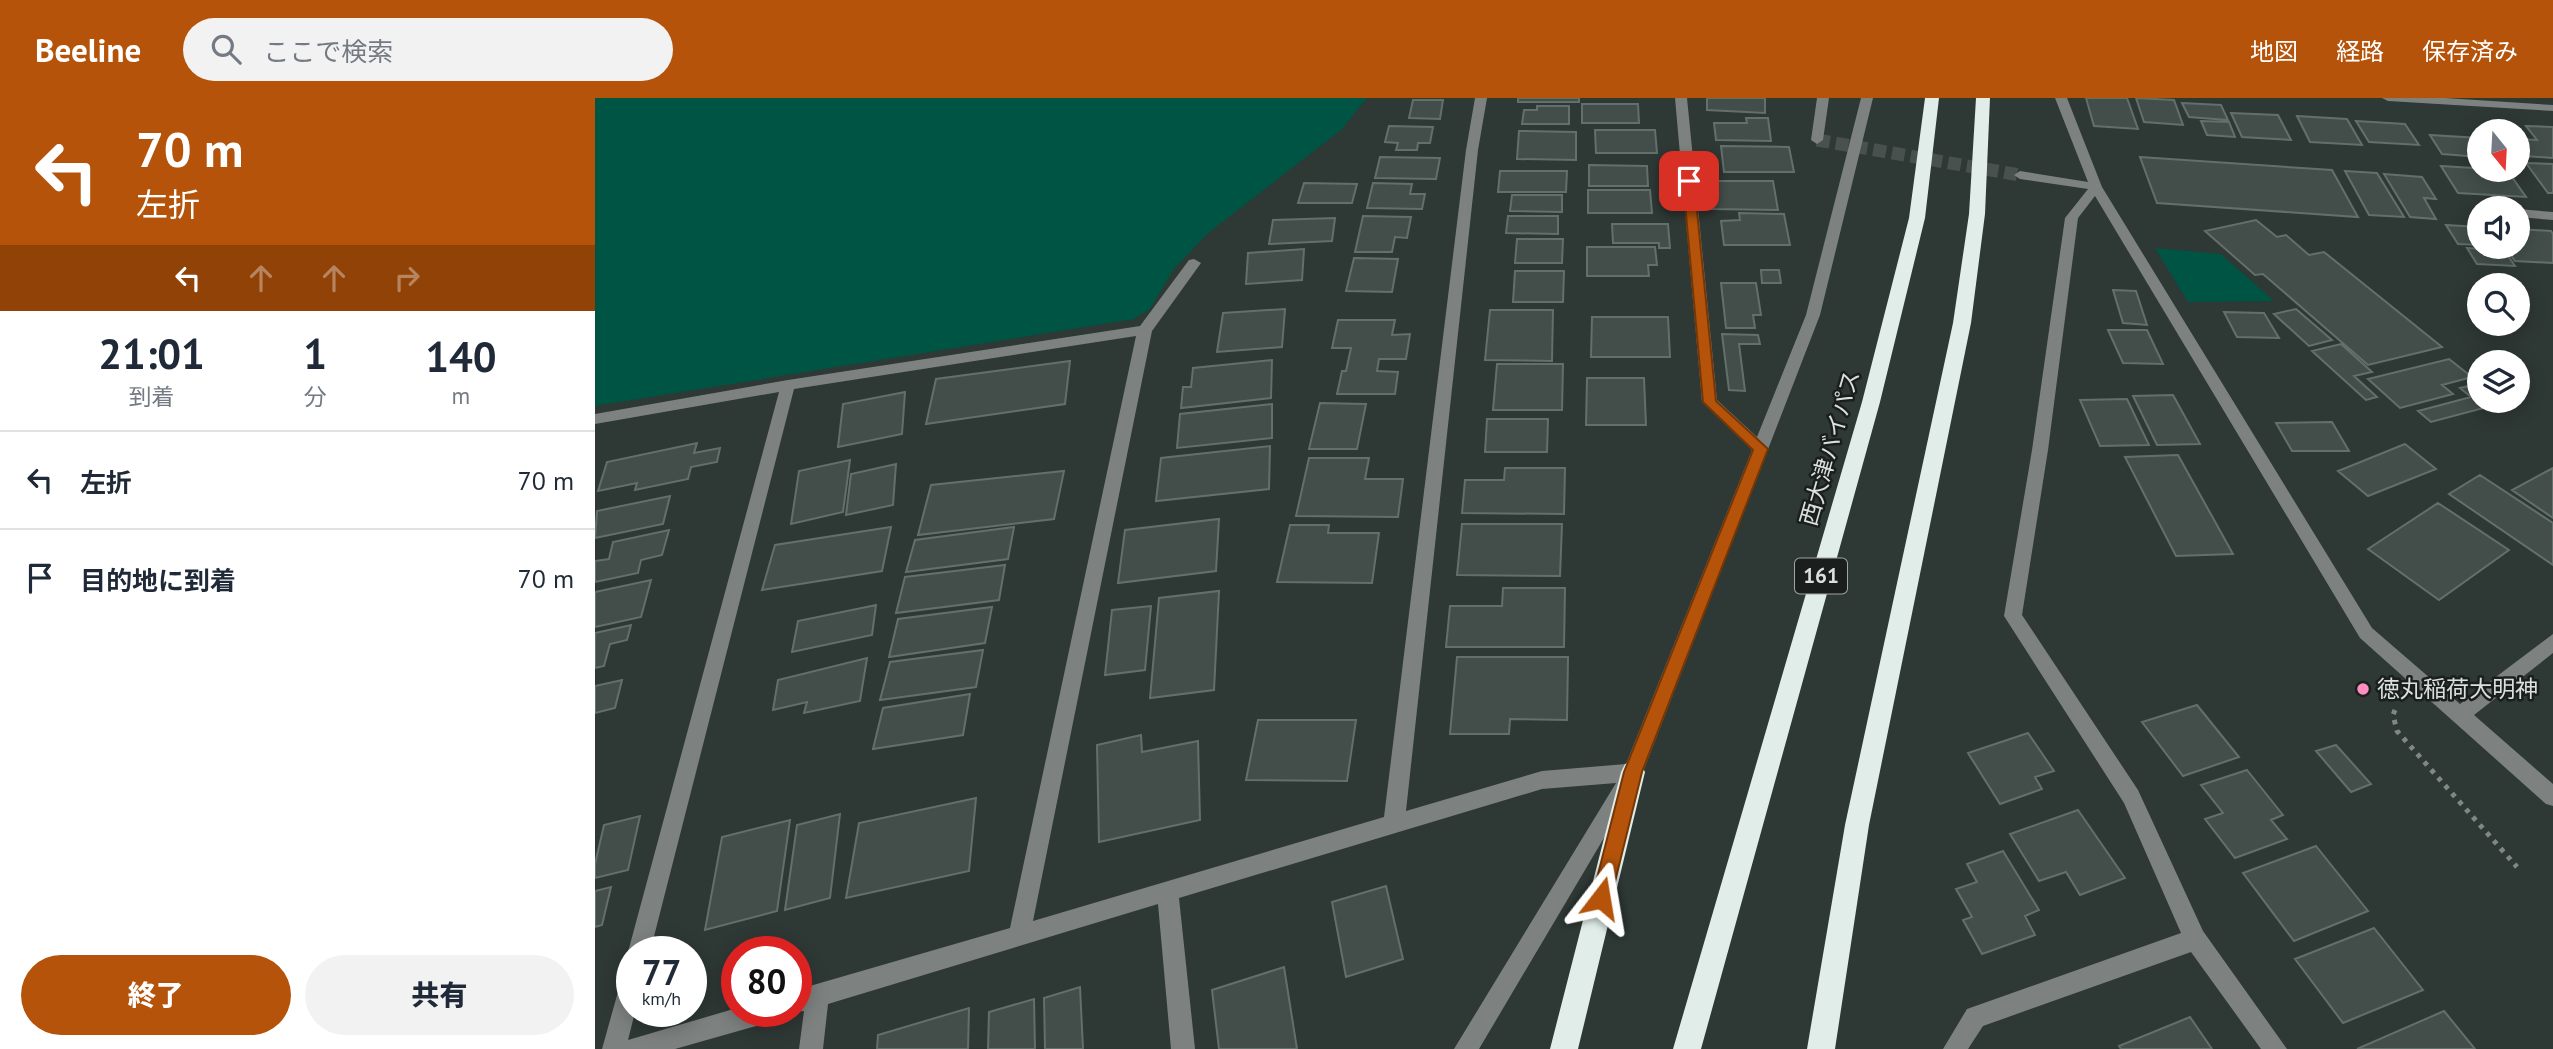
<!DOCTYPE html>
<html lang="ja">
<head>
<meta charset="utf-8">
<style>
	:root { --surface:#fff; --page:#f2f2f3; --text:#1f2937; --muted:#747a83; --line:#e0e1e3; --accent:#b45309 }
	body { margin:0; font-family:"PT Sans","Noto Sans JP",sans-serif; background:var(--page); color:var(--text); height:100vh; display:flex; flex-direction:column; font-size:26px; white-space:nowrap }
	* { box-sizing:border-box; margin:0 }
	p { font-size:23px; color:var(--muted) }
	.icon { flex:none; width:38px; height:38px; fill:none; stroke:currentColor; stroke-width:2; stroke-linecap:round; stroke-linejoin:round }
	.map { position:relative; flex:1; overflow:hidden }
	.details { display:flex; flex-direction:column; background:var(--surface); width:595px }
	.details>* { flex:none }
	.top-card { background:#b45309; color:#fff; overflow:hidden }
	.needle { width:46px; rotate:162deg }
	.tools { position:absolute; left:1872px; top:21px; display:grid; gap:14px }
	.tools a { display:grid; place-items:center; width:63px; height:63px; border-radius:50%; background:var(--surface); box-shadow:0 4px 18px #0003; font-size:35px }
	.speed { position:absolute; left:21px; top:838px; display:flex; gap:14px; font-size:35px; font-weight:700; text-align:center }
	.speed>* { display:grid; place-content:center; width:91px; height:91px; border-radius:50%; background:var(--surface); box-shadow:0 4px 18px #0003; line-height:1 }
	.speed small { font-size:18px; font-weight:400 }
	.speed .limit { border:10px solid #d22; background:#fff; color:#111 }
	.pin { position:absolute; display:grid; place-items:center; width:60px; height:60px; color:#fff; margin:-30px; border-radius:14px; box-shadow:0 4px 10px #0006 }
	.me { position:absolute; width:77px; margin:-38px; rotate:14deg; stroke-linejoin:round; filter:drop-shadow(0 0 5px #0008) }
	.turn { display:flex; align-items:center; gap:24px; height:147px; padding:0 21px; font-size:32px }
	.turn .icon { width:91px; height:91px; stroke-width:2.5 }
	.turn b { display:block; font-size:49px; line-height:60px }
	.lanes { display:flex; align-items:center; height:66px; padding:0 21px; background:#0003; justify-content:center; gap:35px; direction:ltr }
	.lanes .off { opacity:.35 }
	.eta { display:flex; justify-content:space-evenly; align-items:center; height:119px; text-align:center }
	.eta b { font-size:42px; font-weight:800; line-height:49px }
	.button { display:flex; gap:14px; margin-top:auto; padding:14px 21px }
	.button a { flex:1; height:80px; border-radius:42px; background:var(--accent); color:#fff; font-size:28px; font-weight:800; line-height:80px; text-align:center }
	.button a+a { background:var(--page); color:var(--text) }
	ul { padding:0; list-style:none }
	li { display:flex; align-items:center; gap:21px; height:98px; padding:0 21px; border-top:2px solid var(--line) }
	li div { flex:1 }
	li b { display:block; font-size:26px }
	li em { font-style:normal }
	header { display:flex; align-items:center; gap:42px; box-sizing:border-box; height:98px; padding:0 35px; background:var(--accent); color:#fff }
	header strong { font-size:33px }
	nav { display:flex; gap:38px; margin-inline-start:auto; font-size:24px }
	.search { width:490px; height:63px; background:var(--page); display:flex; align-items:center; gap:18px; box-sizing:border-box; padding:0 24px; border-radius:38px; color:var(--muted); font-size:26px }
	main { display:flex; flex:1; min-height:0 }
	.map>svg:first-child { display:block }
	.green { fill:#005443 }
	.building { fill:#434e4a; stroke:#636f6b; stroke-width:2 }
	.lines { fill:none; stroke-linecap:round; stroke-linejoin:round }
	.minor-tunnel { stroke:#48514e; stroke-width:13; stroke-dasharray:13 6; stroke-linecap:butt }
	.path { stroke:#808886; stroke-width:5; stroke-dasharray:4.5 6; stroke-linecap:butt }
	.minor { fill:#7d8281; fill-rule:evenodd }
	.highway { fill:#e0ede8; fill-rule:evenodd }
	.route { fill:#b45309; stroke:#753606; stroke-width:2 }
	.poi-dot { fill:#fd8ebf; stroke:#1a1e1d; stroke-width:2.5 }
	.labels { text-anchor:middle; stroke-width:5; stroke-linejoin:round; paint-order:stroke }
	.shield { fill:#1a1e1d; stroke:#a0a6a4; stroke-width:2 }
	.shield-label { font-size:21px; font-weight:bold; fill:#dae0de }
	.street-label { font-size:23px; fill:#dae0de; stroke:#1a1e1d }
	.poi-label { font-size:23px; fill:#dae0de; stroke:#1a1e1d; text-anchor:start }
</style>
</head>
<body>
<header>
<strong>Beeline</strong>
<div class="search"><svg class="icon" aria-label="search" viewBox="0 0 24 24"><circle cx="10" cy="10" r="6"/><path d="M15 15l6 6"/></svg>ここで検索</div>
<nav><a>地図</a><a>経路</a><a>保存済み</a></nav>
</header>
<main>
<section class="details">
<div class="top-card">
<div class="turn"><svg class="icon" aria-label="left" viewBox="0 0 24 24"><path d="M17 20v-9H6M10 6l-5 5 5 5"/></svg><div><b>70 m</b>左折</div></div>
<div class="lanes"><svg class="icon" aria-label="left" viewBox="0 0 24 24"><path d="M17 20v-9H6M10 6l-5 5 5 5"/></svg><svg class="icon off" aria-label="ahead" viewBox="0 0 24 24"><path d="M12 20V5M6 11l6-6 6 6"/></svg><svg class="icon off" aria-label="ahead" viewBox="0 0 24 24"><path d="M12 20V5M6 11l6-6 6 6"/></svg><svg class="icon off" aria-label="right" viewBox="0 0 24 24"><path d="M7 20v-9h11M14 6l5 5-5 5"/></svg></div>
</div>
<div class="eta">
<div><b>21:01</b><p>到着</p></div>
<div><b>1</b><p>分</p></div>
<div><b>140</b><p>m</p></div>
</div>
<ul>
<li><svg class="icon" aria-label="left" viewBox="0 0 24 24"><path d="M17 20v-9H6M10 6l-5 5 5 5"/></svg><div><b>左折</b></div><em>70 m</em></li>
<li><svg class="icon" aria-label="arrive" viewBox="0 0 24 24"><path d="M6 21V4h12l-3 4 3 4H6"/></svg><div><b>目的地に到着</b></div><em>70 m</em></li>
</ul>
<div class="button"><a>終了</a><a>共有</a></div>
</section>
<div class="map">
<svg width="1958" height="951" viewBox="0 0 1958 951">
	<rect width="100%" height="100%" fill="#2e3835"/>
	<path class="green" d="M 0,0 L 772,0 L 746,32 L 612,136 L 578,172 L 555,211 L 539,221 L 0,308 Z
		M 1560,150 L 1626,156 L 1679,203 L 1593,204 Z"/>
	<path class="building" d="M 923,0 L 984,0 L 984,4 L 923,4 Z
		M 1112,0 L 1170,0 L 1170,15 L 1112,12 Z
		M 1491,0 L 1532,0 L 1543,31 L 1499,28 Z
		M 1541,0 L 1579,2 L 1588,27 L 1549,24 Z
		M 818,2 L 848,2 L 845,21 L 814,20 Z
		M 1587,5 L 1626,7 L 1633,22 L 1594,19 Z
		M 987,6 L 1043,6 L 1044,25 L 987,25 Z
		M 942,8 L 974,8 L 974,26 L 927,26 L 929,12 L 942,12 Z
		M 1636,15 L 1683,17 L 1696,42 L 1647,39 Z
		M 1702,18 L 1752,21 L 1767,47 L 1715,44 Z
		M 1151,20 L 1173,20 L 1176,43 L 1121,42 L 1119,25 L 1152,25 Z
		M 1606,23 L 1634,24 L 1640,39 L 1612,37 Z
		M 1761,23 L 1810,26 L 1824,47 L 1774,44 Z
		M 794,28 L 838,29 L 835,45 L 823,45 L 822,52 L 801,52 L 803,45 L 790,44 Z
		M 1931,28 L 1958,29 L 1958,60 L 1929,58 L 1923,50 L 1923,41 L 1942,42 Z
		M 1000,32 L 1060,32 L 1062,55 L 1001,55 Z
		M 924,33 L 981,34 L 981,62 L 922,61 Z
		M 1835,37 L 1885,40 L 1885,59 L 1847,56 Z
		M 1126,48 L 1194,49 L 1199,74 L 1129,74 Z
		M 785,59 L 845,60 L 841,81 L 780,80 Z
		M 1545,59 L 1737,72 L 1763,119 L 1562,105 Z
		M 1931,65 L 1958,66 L 1958,95 L 1953,95 Z
		M 994,67 L 1052,68 L 1053,88 L 994,88 Z
		M 1846,68 L 1912,72 L 1931,99 L 1863,95 Z
		M 905,73 L 972,73 L 971,94 L 903,94 Z
		M 1750,73 L 1782,75 L 1809,119 L 1774,117 Z
		M 1789,76 L 1827,79 L 1841,101 L 1829,100 L 1841,121 L 1815,119 Z
		M 1113,83 L 1178,83 L 1183,112 L 1116,111 Z
		M 709,85 L 762,86 L 757,105 L 703,105 Z
		M 778,85 L 817,86 L 815,96 L 830,96 L 827,111 L 772,110 Z
		M 993,92 L 1055,92 L 1057,115 L 993,115 Z
		M 917,97 L 967,97 L 967,114 L 915,113 Z
		M 1144,115 L 1189,116 L 1195,147 L 1129,147 L 1126,123 L 1145,122 Z
		M 768,118 L 816,119 L 812,140 L 800,139 L 797,154 L 760,154 Z
		M 913,118 L 963,118 L 963,136 L 911,135 Z
		M 740,120 L 737,143 L 674,146 L 678,122 Z
		M 1661,122 L 1682,139 L 1691,137 L 1714,157 L 1729,154 L 1847,249 L 1773,267 L 1668,176 L 1660,177 L 1610,133 Z
		M 1017,126 L 1073,126 L 1075,150 L 1064,150 L 1064,145 L 1018,145 Z
		M 1851,127 L 1885,129 L 1885,147 L 1863,146 Z
		M 1923,131 L 1956,133 L 1958,136 L 1958,165 L 1920,163 L 1910,149 L 1923,149 Z
		M 922,141 L 968,141 L 967,165 L 920,165 Z
		M 992,149 L 1060,149 L 1062,167 L 1053,167 L 1054,178 L 992,178 Z
		M 1872,150 L 1909,152 L 1920,168 L 1882,166 Z
		M 709,151 L 707,182 L 651,186 L 653,155 Z
		M 759,160 L 803,161 L 797,194 L 751,193 Z
		M 1166,172 L 1184,172 L 1186,185 L 1167,185 Z
		M 920,173 L 969,173 L 968,204 L 918,204 Z
		M 1126,185 L 1161,185 L 1166,217 L 1158,217 L 1160,230 L 1131,230 Z
		M 1518,192 L 1541,193 L 1552,227 L 1528,225 Z
		M 690,211 L 687,249 L 622,254 L 628,215 Z
		M 1701,211 L 1737,242 L 1714,248 L 1679,216 Z
		M 895,212 L 958,212 L 957,263 L 890,262 Z
		M 1629,214 L 1669,215 L 1684,240 L 1642,239 Z
		M 997,219 L 1073,219 L 1075,259 L 996,259 Z
		M 743,222 L 800,222 L 797,237 L 815,236 L 811,261 L 784,261 L 782,273 L 803,274 L 800,296 L 742,296 L 747,273 L 751,273 L 756,250 L 737,250 Z
		M 1513,232 L 1552,232 L 1568,266 L 1528,265 Z
		M 1127,236 L 1163,237 L 1165,246 L 1144,246 L 1150,293 L 1134,292 Z
		M 1746,246 L 1777,274 L 1759,278 L 1782,299 L 1771,302 L 1717,253 Z
		M 1854,261 L 1877,279 L 1847,287 L 1858,296 L 1805,310 L 1773,281 Z
		M 677,262 L 676,300 L 586,310 L 588,289 L 596,289 L 598,270 Z
		M 475,263 L 470,306 L 331,326 L 341,281 Z
		M 902,266 L 968,266 L 967,312 L 898,312 Z
		M 992,280 L 1049,280 L 1051,327 L 991,327 Z
		M 1885,285 L 1885,303 L 1911,304 L 1836,324 L 1823,313 L 1876,299 L 1865,290 Z
		M 310,294 L 307,336 L 243,349 L 248,306 Z
		M 1578,297 L 1605,346 L 1562,347 L 1538,298 Z
		M 1532,301 L 1554,347 L 1505,348 L 1485,302 Z
		M 725,305 L 771,306 L 762,351 L 714,351 Z
		M 677,306 L 677,340 L 582,350 L 585,316 Z
		M 892,321 L 953,321 L 952,354 L 890,354 Z
		M 1737,324 L 1754,353 L 1697,353 L 1681,325 Z
		M 102,345 L 99,355 L 125,350 L 122,364 L 96,369 L 93,381 L 40,392 L 42,385 L 3,393 L 12,364 Z
		M 1810,346 L 1841,371 L 1773,398 L 1743,373 Z
		M 675,348 L 674,391 L 561,403 L 566,360 Z
		M 1583,357 L 1638,456 L 1581,458 L 1530,359 Z
		M 714,360 L 774,360 L 770,381 L 808,381 L 803,419 L 701,418 Z
		M 255,362 L 248,414 L 196,426 L 204,373 Z
		M 301,366 L 298,407 L 251,417 L 256,376 Z
		M 910,370 L 970,370 L 969,416 L 867,415 L 870,382 L 909,382 Z
		M 1958,370 L 1958,420 L 1917,392 Z
		M 469,373 L 459,421 L 323,437 L 336,387 Z
		M 1885,377 L 1958,425 L 1958,467 L 1854,396 Z
		M 75,398 L 68,426 L 0,440 L 2,413 Z
		M 1843,405 L 1914,452 L 1844,502 L 1773,451 Z
		M 624,421 L 621,473 L 523,485 L 530,432 Z
		M 867,426 L 967,426 L 965,478 L 862,477 Z
		M 695,427 L 734,427 L 733,435 L 784,435 L 777,485 L 682,484 Z
		M 296,429 L 287,473 L 167,492 L 180,447 Z
		M 419,429 L 413,461 L 311,474 L 320,442 Z
		M 74,432 L 67,457 L 46,462 L 43,475 L 0,484 L 0,463 L 14,461 L 18,444 Z
		M 410,467 L 404,502 L 301,515 L 310,479 Z
		M 56,482 L 46,519 L 0,529 L 0,494 Z
		M 908,490 L 970,490 L 969,549 L 851,549 L 855,508 L 907,508 Z
		M 624,493 L 619,592 L 555,600 L 564,500 Z
		M 281,507 L 277,537 L 197,554 L 203,523 Z
		M 556,508 L 550,572 L 510,577 L 517,512 Z
		M 397,509 L 390,545 L 294,559 L 303,521 Z
		M 36,527 L 32,542 L 15,546 L 9,568 L 0,570 L 0,535 Z
		M 388,552 L 381,589 L 285,602 L 295,564 Z
		M 862,559 L 973,559 L 972,622 L 915,621 L 914,636 L 855,636 Z
		M 272,560 L 265,603 L 209,615 L 212,604 L 178,612 L 183,582 Z
		M 27,582 L 20,610 L 0,615 L 0,588 Z
		M 375,596 L 368,637 L 278,651 L 288,610 Z
		M 1602,607 L 1644,659 L 1588,678 L 1547,624 Z
		M 663,622 L 761,622 L 752,683 L 651,682 Z
		M 1433,635 L 1459,673 L 1440,679 L 1447,691 L 1405,706 L 1373,655 Z
		M 546,637 L 547,654 L 603,643 L 605,722 L 504,744 L 502,647 Z
		M 1741,647 L 1776,686 L 1756,694 L 1721,653 Z
		M 1652,672 L 1688,717 L 1676,722 L 1692,741 L 1640,760 L 1610,721 L 1628,715 L 1606,687 Z
		M 381,700 L 374,773 L 251,800 L 264,725 Z
		M 1483,712 L 1530,780 L 1485,797 L 1471,774 L 1444,783 L 1415,736 Z
		M 245,716 L 235,800 L 190,812 L 202,727 Z
		M 45,718 L 33,772 L 0,780 L 0,766 L 9,727 Z
		M 195,722 L 182,813 L 110,832 L 127,739 Z
		M 1721,748 L 1773,813 L 1699,843 L 1648,775 Z
		M 1408,753 L 1444,812 L 1430,818 L 1440,837 L 1387,856 L 1368,822 L 1377,819 L 1361,791 L 1382,784 L 1372,766 Z
		M 791,788 L 808,861 L 751,879 L 737,804 Z
		M 16,789 L 7,827 L 0,829 L 0,793 Z
		M 1779,830 L 1828,892 L 1748,925 L 1700,861 Z
		M 689,869 L 702,951 L 624,951 L 617,892 Z
		M 485,889 L 488,951 L 450,951 L 449,900 Z
		M 439,901 L 440,951 L 393,951 L 394,914 Z
		M 374,910 L 373,951 L 282,951 L 283,937 Z
		M 1849,913 L 1880,951 L 1762,951 Z
		M 1595,919 L 1617,951 L 1526,951 L 1524,948 Z"/>
	<g class="lines">
		<path class="minor-tunnel" d="M 1222,42 L 1425,77"/>
		<path class="path" d="M 1800,612 L 1798,617 L 1802,633 L 1922,769"/>
		<path class="minor" d="M 880,0 L 892,0 L 883,52 L 811,713 L 947,673 L 1031,666 L 1157,352 L 1107,304 L 1080,0 L 1092,0 L 1122,302 L 1162,339 L 1211,217 L 1266,0 L 1278,0 L 1225,217 L 1048,674 L 884,951 L 859,951 L 1021,685 L 947,691 L 584,800 L 600,951 L 576,951 L 563,806 L 233,906 L 228,951 L 204,951 L 209,913 L 196,914 L 201,914 L 201,892 L 415,830 L 541,238 L 199,291 L 55,854 L 37,854 L 36,862 L 33,854 L 184,294 L 0,326 L 0,316 L 193,282 L 545,228 L 594,162 L 599,161 L 606,165 L 557,233 L 438,823 L 789,719 L 871,52 Z
			M 1222,0 L 1234,0 L 1228,42 L 1222,46 L 1216,42 Z
			M 1460,0 L 1472,0 L 1507,89 L 1777,530 L 1865,606 L 1958,536 L 1958,555 L 1879,617 L 1958,686 L 1958,708 L 1951,706 L 1765,540 L 1500,98 L 1483,120 L 1453,352 L 1427,517 L 1543,692 L 1608,833 L 1692,951 L 1666,951 L 1596,854 L 1388,928 L 1373,951 L 1348,951 L 1372,911 L 1586,835 L 1529,705 L 1409,518 L 1437,352 L 1470,120 L 1493,91 L 1425,81 L 1419,77 L 1425,73 L 1493,84 Z
			M 1787,0 L 1850,0 L 1958,7 L 1958,13 L 1793,3 Z
			M 1923,111 L 1958,114 L 1958,122 L 1923,119 Z
			M 37,872 L 37,914 L 40,914 L 33,942 L 142,910 L 142,914 L 180,914 L 176,922 L 168,926 L 80,951 L 7,951 L 26,883 L 29,875 Z"/>
		<path class="highway" d="M 1330,0 L 1344,0 L 1330,120 L 1285,304 L 1106,951 L 1078,951 L 1267,304 L 1314,120 Z
			M 1381,0 L 1395,0 L 1390,116 L 1376,225 L 1274,727 L 1240,951 L 1212,951 L 1250,727 L 1358,225 L 1374,116 Z
			M 1038,663 L 1046,666 L 1050,674 L 983,951 L 955,951 L 1026,674 L 1030,666 Z"/>
	</g>
	<path class="route" d="M 1094,80 L 1099,83 L 1121,303 L 1173,351 L 1047,674 L 1016,800 L 1013,807 L 1006,810 L 999,807 L 997,800 L 1029,674 L 1158,352 L 1108,304 L 1088,83 Z"/>
	<circle class="poi-dot" cx="1768" cy="591" r="7"/>
	<g class="labels">
		<rect class="shield" x="1200" y="460.5" width="52" height="35" rx="5"/>
		<g class="shield-label">
			<text x="1226" y="485">161</text>
		</g>
		<g class="street-label">
			<text transform="translate(1235 350) rotate(-74)" y="8">西大津バイパス</text>
		</g>
		<g class="poi-label">
			<text x="1782" y="599">徳丸稲荷大明神</text>
		</g>
	</g>
</svg>
<div class="tools">
<a><svg class="needle" viewBox="-14 -14 28 28"><path d="M0-13l5 13h-10z" fill="#e53935"/><path d="M0 13l5-13h-10z" fill="#747a83"/></svg></a>
<a><svg class="icon" aria-label="sound" viewBox="0 0 24 24"><path d="M4 9h4l5-4v14l-5-4H4zM17 9q2 3 0 6"/></svg></a>
<a><svg class="icon" aria-label="search" viewBox="0 0 24 24"><circle cx="10" cy="10" r="6"/><path d="M15 15l6 6"/></svg></a>
<a><svg class="icon" aria-label="layers" viewBox="0 0 24 24"><path d="M12 4l9 5-9 5-9-5zM3 14l9 5 9-5"/></svg></a>
</div>
<div class="speed"><div>77<small>km/h</small></div><div class="limit">80</div></div>
<div class="pin" style="left:1094px;top:83px;background:#d93025"><svg class="icon" aria-label="arrive" viewBox="0 0 24 24"><path d="M6 21V4h12l-3 4 3 4H6"/></svg></div>
<svg class="me" style="left:1006px;top:800px" viewBox="-20 -20 40 40"><path d="M0-17L14 15 0 8-14 15z" fill="#b45309" stroke="#fff" stroke-width="4"/></svg>
</div>
</main>
</body>
</html>
